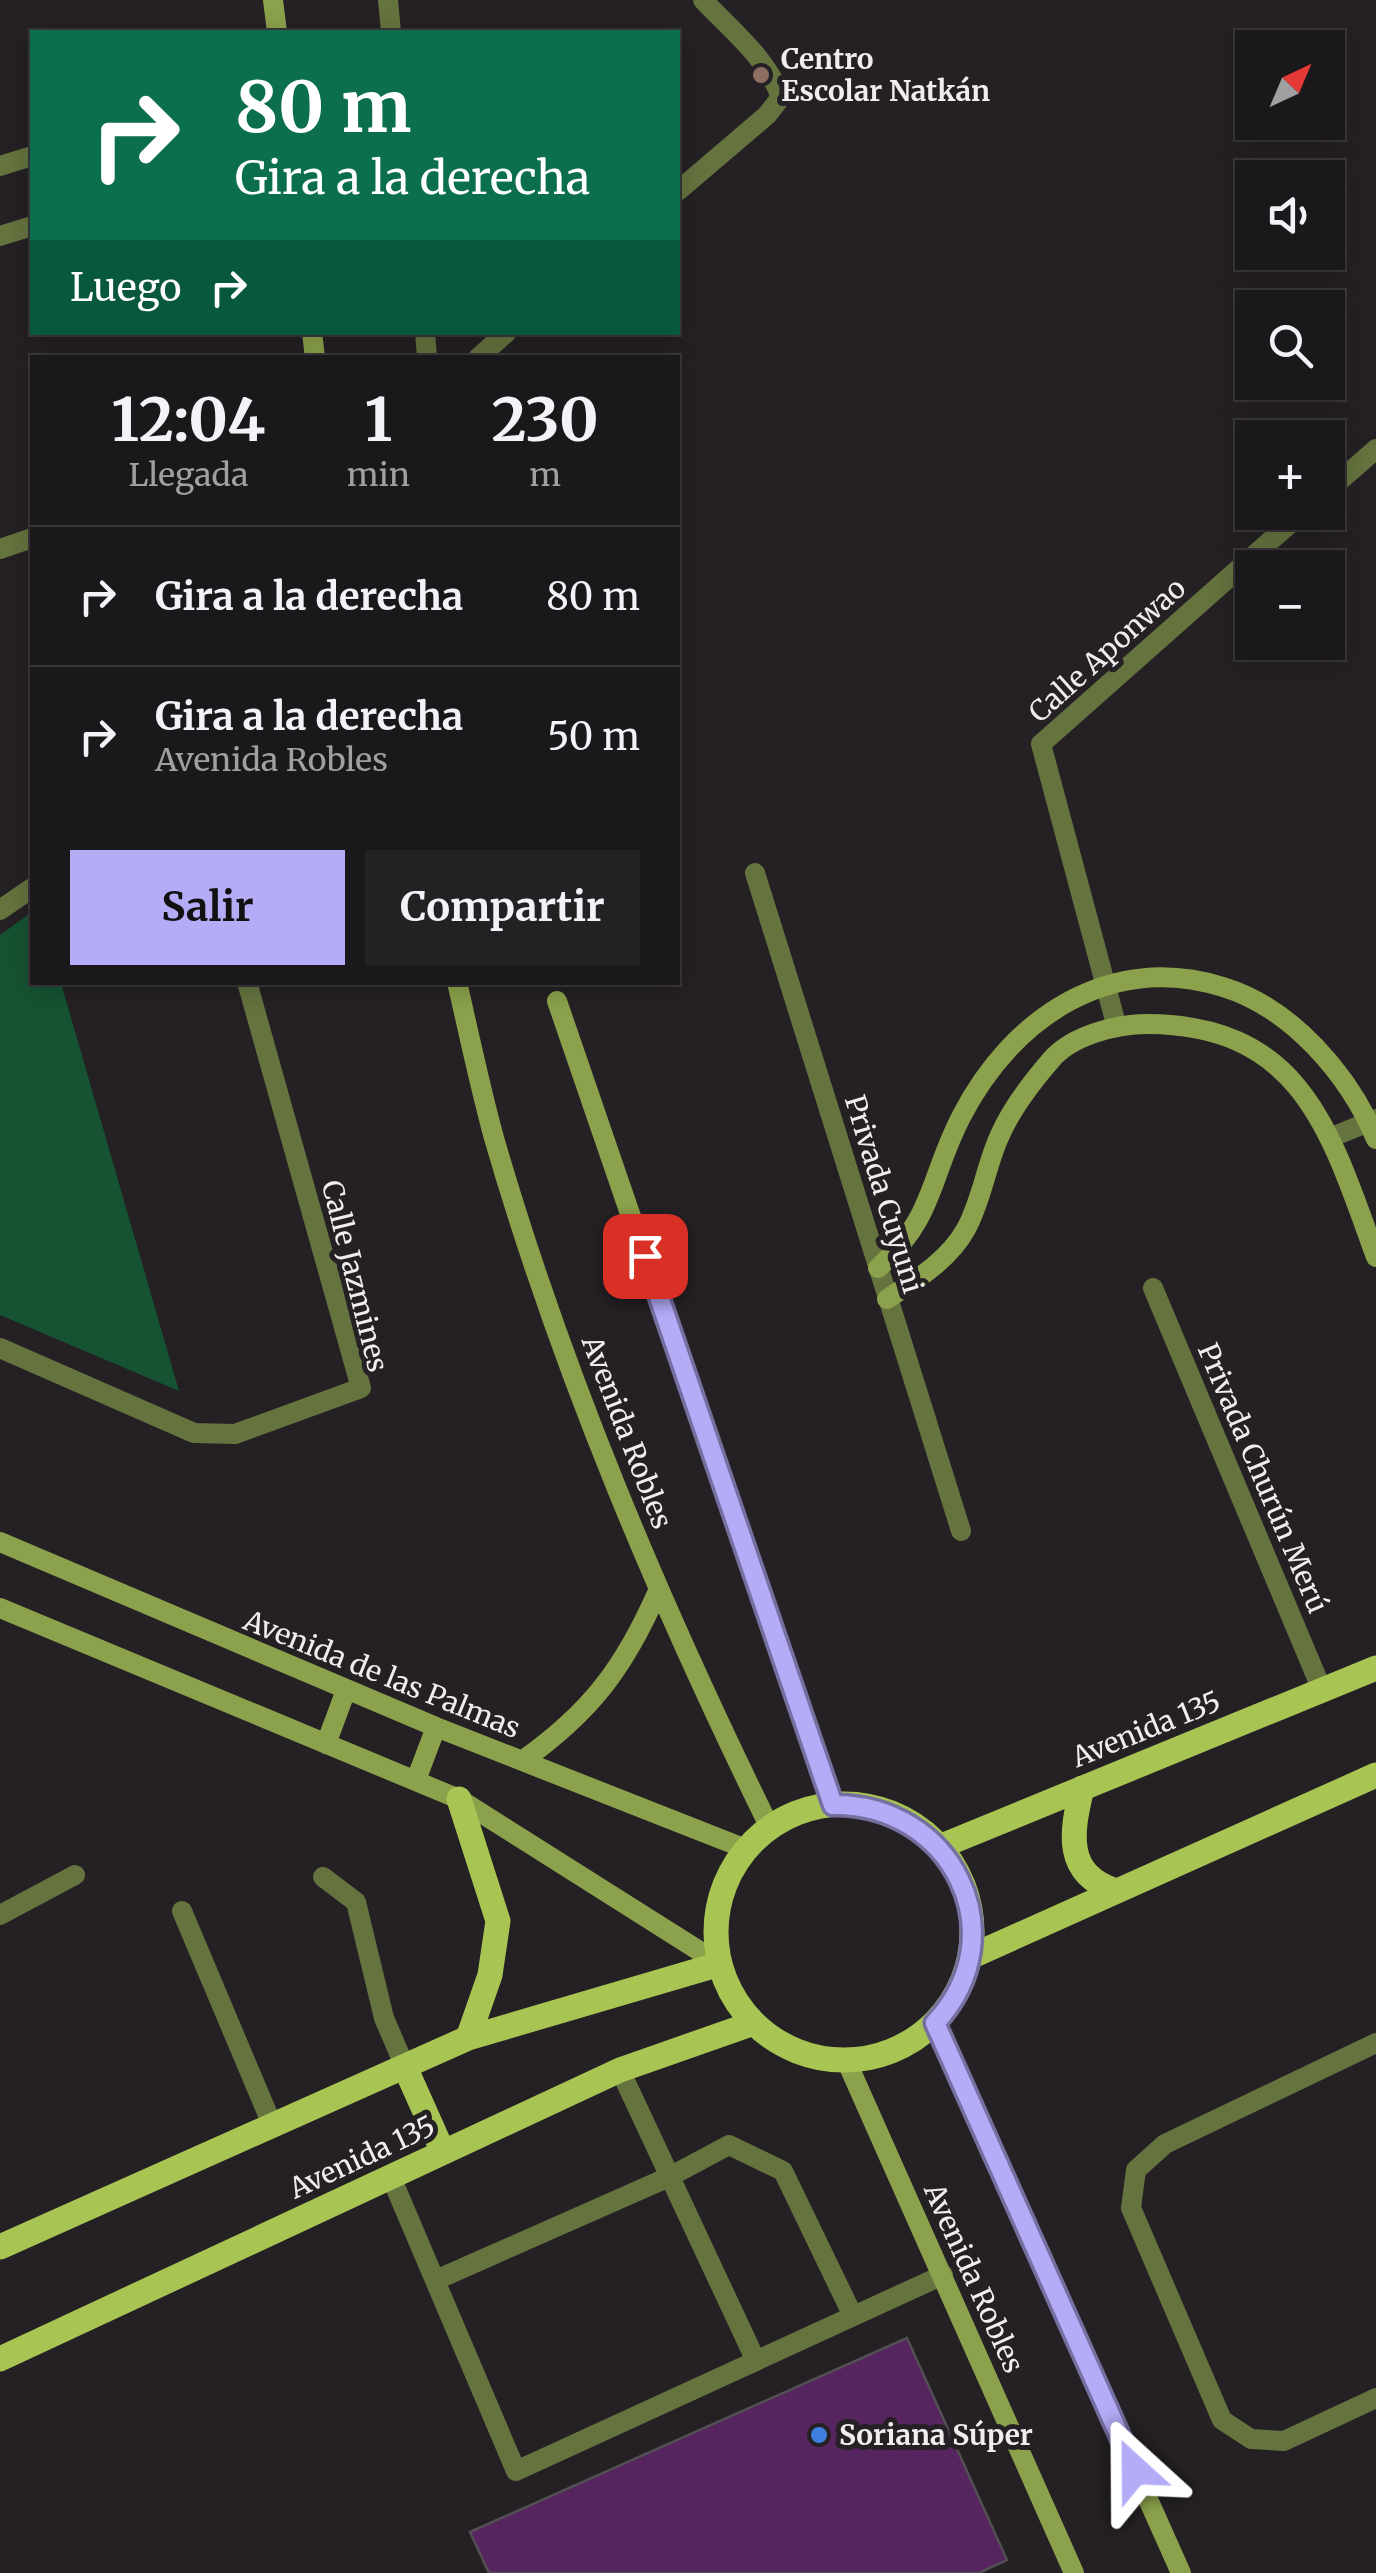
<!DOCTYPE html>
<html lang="es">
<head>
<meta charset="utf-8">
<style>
	:root { --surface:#1b181b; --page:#242124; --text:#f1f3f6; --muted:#a0a0a3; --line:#39373a; --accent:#b5acf8 }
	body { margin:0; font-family:Merriweather,serif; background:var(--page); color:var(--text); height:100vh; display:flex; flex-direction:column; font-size:38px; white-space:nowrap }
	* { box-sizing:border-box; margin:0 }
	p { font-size:32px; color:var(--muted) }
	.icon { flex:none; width:55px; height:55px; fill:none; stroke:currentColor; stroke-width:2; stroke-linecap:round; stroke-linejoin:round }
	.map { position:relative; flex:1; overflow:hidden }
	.details { position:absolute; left:30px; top:355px; width:650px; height:630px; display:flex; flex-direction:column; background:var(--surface); border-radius:0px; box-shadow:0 5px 25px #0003,0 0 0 2px var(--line) }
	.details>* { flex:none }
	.top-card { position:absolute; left:30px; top:30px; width:650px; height:305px; border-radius:0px; box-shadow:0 5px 25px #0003,0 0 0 2px var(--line); background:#0b6e4f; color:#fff; overflow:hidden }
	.needle { width:65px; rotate:44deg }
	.controls { position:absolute; left:1235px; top:30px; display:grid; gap:20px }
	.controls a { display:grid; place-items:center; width:110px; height:110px; border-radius:0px; background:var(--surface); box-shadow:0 5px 25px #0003,0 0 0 2px var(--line); font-size:50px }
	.pin { position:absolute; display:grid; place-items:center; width:85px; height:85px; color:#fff; margin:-42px; border-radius:20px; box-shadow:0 5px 15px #0006 }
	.me { position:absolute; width:110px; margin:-55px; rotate:336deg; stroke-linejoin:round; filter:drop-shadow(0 0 8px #0008) }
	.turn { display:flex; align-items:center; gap:35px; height:210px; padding:0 40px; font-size:45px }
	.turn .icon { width:130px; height:130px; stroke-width:2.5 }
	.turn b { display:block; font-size:70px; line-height:85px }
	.then { display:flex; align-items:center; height:95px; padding:0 40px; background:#0003; gap:20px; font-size:38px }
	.eta { display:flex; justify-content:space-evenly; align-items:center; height:170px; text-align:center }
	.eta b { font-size:60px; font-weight:700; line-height:70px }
	.action { display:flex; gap:20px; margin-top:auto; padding:20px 40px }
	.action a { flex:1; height:115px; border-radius:0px; background:var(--accent); color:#111; font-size:40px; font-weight:700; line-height:115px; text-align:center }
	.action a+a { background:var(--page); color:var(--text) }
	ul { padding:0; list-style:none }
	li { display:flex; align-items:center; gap:30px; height:140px; padding:0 40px; border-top:2px solid var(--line) }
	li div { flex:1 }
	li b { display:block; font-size:38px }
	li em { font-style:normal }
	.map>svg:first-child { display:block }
	.green { fill:#155332 }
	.building { fill:#56245e; stroke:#534f54; stroke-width:2.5 }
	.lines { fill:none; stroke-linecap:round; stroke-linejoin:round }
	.lane { stroke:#65733f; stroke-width:20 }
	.street { stroke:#65733f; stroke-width:20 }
	.secondary { stroke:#8ba14b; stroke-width:20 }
	.primary { stroke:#a8c553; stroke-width:25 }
	.route-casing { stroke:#7670a1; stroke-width:25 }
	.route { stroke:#b5acf8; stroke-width:18 }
	.education-dot { fill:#8d6e63; stroke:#242024; stroke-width:4 }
	.shop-dot { fill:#3f7fe0; stroke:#242024; stroke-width:4 }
	.labels { text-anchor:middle; stroke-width:10; stroke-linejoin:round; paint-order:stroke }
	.poi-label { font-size:28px; font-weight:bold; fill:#efedf0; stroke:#242024; text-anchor:start }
	.street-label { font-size:28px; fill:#efedf0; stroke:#242024 }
</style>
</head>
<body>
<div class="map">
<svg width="1376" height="2573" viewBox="0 0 1376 2573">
	<rect width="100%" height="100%" fill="#242024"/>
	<path class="green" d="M 32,912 L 32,982 L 61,983 L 179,1391 L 0,1315 L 0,935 Z"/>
	<path class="building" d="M 907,2338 L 1007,2560 L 979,2573 L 489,2573 L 470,2532 Z"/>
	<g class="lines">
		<path class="lane" d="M 388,0 L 391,32
			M 678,191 L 767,115 L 781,97 C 767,58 731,30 703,0
			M 425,332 L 427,358
			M 478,358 L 507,332
			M 323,1877 L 356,1902 L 384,2018 L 405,2067
			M 182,1911 L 271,2122
			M 620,2070 L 756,2361
			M 391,2177 L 516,2471 L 943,2275
			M 436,2280 L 669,2177 L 729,2145 L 783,2171 L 853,2316"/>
		<path class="street" d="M 0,166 L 32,156
			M 0,236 L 32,226
			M 1328,491 L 1376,449
			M 0,549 L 32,538
			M 755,873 L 961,1531
			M 0,910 L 32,888
			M 1116,1024 L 1041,744 L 1303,512
			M 1332,1137 L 1376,1119
			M 1153,1288 L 1322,1690
			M 0,1348 L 194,1433 L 235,1434 L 361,1388 L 247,982
			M 0,1915 L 75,1875
			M 1376,2043 L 1165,2144 L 1136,2170 L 1131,2208 L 1222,2420 L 1251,2439 L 1284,2441 L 1376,2398"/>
		<path class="secondary" d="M 273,0 L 277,32
			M 312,332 L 315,358
			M 457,982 C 469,1034 480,1087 494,1138 C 563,1376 661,1606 770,1828
			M 557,1001 L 833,1805
			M 878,1268 C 935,1217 929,1179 961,1117 C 1013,1016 1111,952 1223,987 C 1292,1008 1349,1075 1376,1139
			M 887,1299 C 916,1280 949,1260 966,1229 C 982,1200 986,1165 1000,1135 C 1012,1108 1032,1082 1051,1060 C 1072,1035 1117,1024 1148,1024 C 1303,1025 1331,1134 1376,1257
			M 0,1542 L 436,1727 L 746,1849
			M 0,1608 L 459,1799 L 720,1964
			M 326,1744 L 346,1690
			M 522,1761 C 591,1712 624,1668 658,1591
			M 416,1780 L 436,1727
			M 935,2023 L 1181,2573
			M 846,2060 L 1074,2573"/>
		<path class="primary" d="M 1082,1788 C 1071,1833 1064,1874 1116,1891
			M 459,1799 L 498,1921 L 490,1975 L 468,2038
			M716 1932a128 128 0 1 1 256 0a128 128 0 1 1-256 0Z
			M 939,1847 L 1376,1668
			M 970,1957 L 1376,1775
			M 405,2067 L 443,2152
			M 0,2247 L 468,2038 L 720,1964
			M 0,2359 L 620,2070 L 754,2023"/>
	</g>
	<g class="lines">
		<g class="route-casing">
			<path id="route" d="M 645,1256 L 833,1805 C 951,1803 1018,1934 935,2023 L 1135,2470"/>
		</g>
		<use href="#route" class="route"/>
	</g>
	<circle class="education-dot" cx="761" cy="75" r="10"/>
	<circle class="shop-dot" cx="819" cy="2435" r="10"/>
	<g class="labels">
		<g class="poi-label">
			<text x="781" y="69">Centro<tspan x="781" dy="32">Escolar Natkán</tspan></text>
			<text x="839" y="2445">Soriana Súper</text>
		</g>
		<g class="street-label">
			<text transform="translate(1107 650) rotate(-42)" y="10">Calle Aponwao</text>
			<text transform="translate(884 1194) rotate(73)" y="10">Privada Cuyuni</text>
			<text transform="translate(355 1276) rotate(76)" y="10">Calle Jazmines</text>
			<text transform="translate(627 1432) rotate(69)" y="10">Avenida Robles</text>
			<text transform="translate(1263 1478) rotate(67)" y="10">Privada Churún Merú</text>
			<text transform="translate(382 1674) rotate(22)" y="10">Avenida de las Palmas</text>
			<text transform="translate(1146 1729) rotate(-22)" y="10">Avenida 135</text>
			<text transform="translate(362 2157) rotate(-25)" y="10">Avenida 135</text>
			<text transform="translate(974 2278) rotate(66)" y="10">Avenida Robles</text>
		</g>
	</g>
</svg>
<div class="controls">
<a><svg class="needle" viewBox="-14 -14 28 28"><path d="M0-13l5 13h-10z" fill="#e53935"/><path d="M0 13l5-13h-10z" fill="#a0a0a3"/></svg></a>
<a><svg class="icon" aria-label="sound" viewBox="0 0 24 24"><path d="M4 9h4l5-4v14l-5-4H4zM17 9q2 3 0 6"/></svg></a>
<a><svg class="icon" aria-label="search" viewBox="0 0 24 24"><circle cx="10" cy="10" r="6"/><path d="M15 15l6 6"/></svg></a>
<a>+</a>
<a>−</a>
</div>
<div class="pin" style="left:645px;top:1256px;background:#d93025"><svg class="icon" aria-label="arrive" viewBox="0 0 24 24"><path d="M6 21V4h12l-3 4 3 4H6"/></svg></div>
<svg class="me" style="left:1135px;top:2470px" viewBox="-20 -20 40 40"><path d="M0-17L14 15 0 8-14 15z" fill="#b5acf8" stroke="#fff" stroke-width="4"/></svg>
<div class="top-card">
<div class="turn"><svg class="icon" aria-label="right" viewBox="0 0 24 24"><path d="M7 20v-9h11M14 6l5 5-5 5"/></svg><div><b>80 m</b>Gira a la derecha</div></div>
<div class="then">Luego<svg class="icon" aria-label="right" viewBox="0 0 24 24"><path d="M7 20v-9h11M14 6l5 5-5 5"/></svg></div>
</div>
<section class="details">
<div class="eta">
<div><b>12:04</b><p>Llegada</p></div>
<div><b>1</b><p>min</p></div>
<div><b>230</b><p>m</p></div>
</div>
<ul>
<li><svg class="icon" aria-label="right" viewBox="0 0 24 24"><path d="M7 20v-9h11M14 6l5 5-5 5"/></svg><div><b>Gira a la derecha</b></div><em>80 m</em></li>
<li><svg class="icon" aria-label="right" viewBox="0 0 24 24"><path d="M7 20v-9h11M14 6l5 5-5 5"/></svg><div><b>Gira a la derecha</b><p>Avenida Robles</p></div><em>50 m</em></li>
</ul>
<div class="action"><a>Salir</a><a>Compartir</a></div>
</section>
</div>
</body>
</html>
